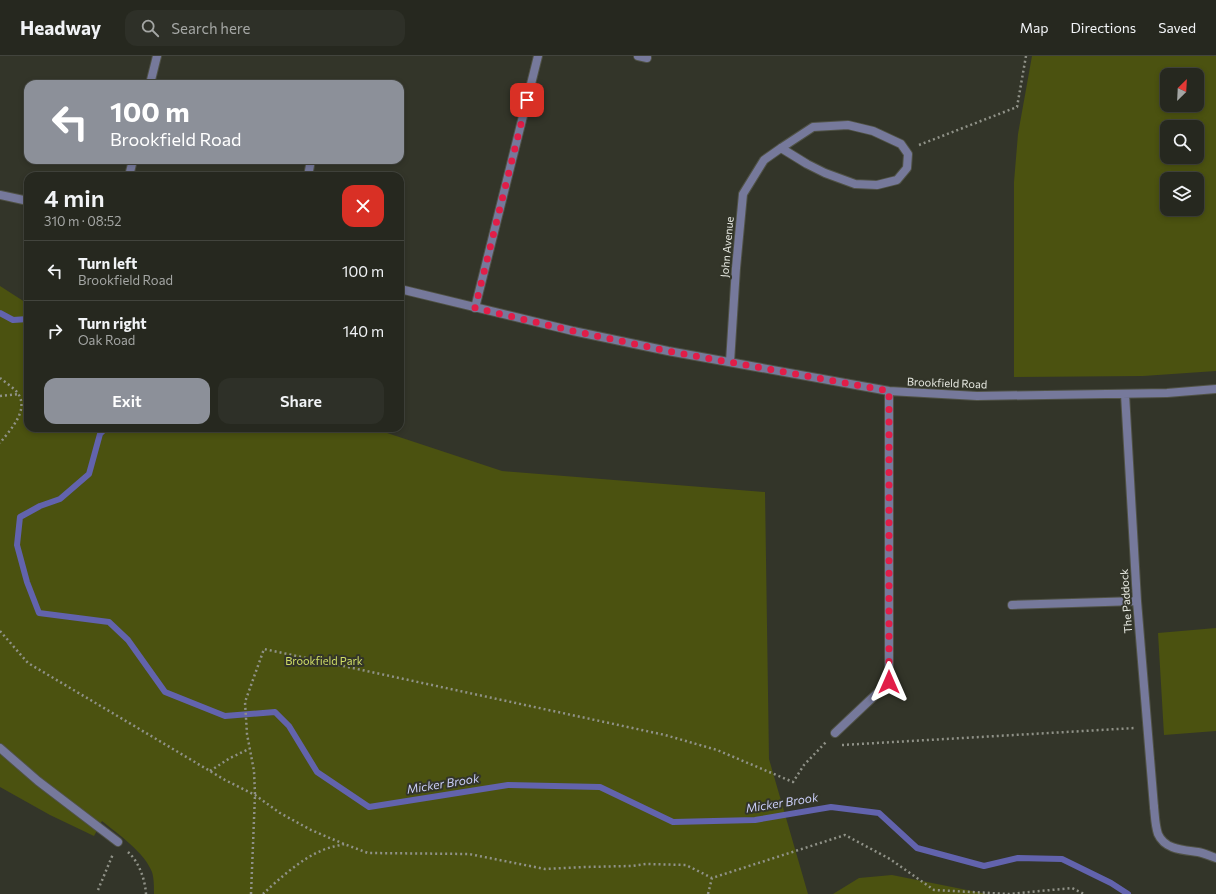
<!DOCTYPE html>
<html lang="en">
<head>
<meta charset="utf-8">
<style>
	:root { --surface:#26281f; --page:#2e3028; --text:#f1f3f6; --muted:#a4a6a4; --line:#42443d; --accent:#8c9099 }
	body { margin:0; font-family:Commissioner,sans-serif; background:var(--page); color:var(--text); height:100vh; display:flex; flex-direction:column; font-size:15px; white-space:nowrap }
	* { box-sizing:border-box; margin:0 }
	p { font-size:13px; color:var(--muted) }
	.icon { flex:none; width:22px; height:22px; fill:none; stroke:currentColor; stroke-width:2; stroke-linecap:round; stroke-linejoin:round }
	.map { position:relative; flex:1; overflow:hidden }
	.sheet { position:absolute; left:24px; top:116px; width:380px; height:260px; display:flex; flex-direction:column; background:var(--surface); border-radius:12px; box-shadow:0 2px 6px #0003,0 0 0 1px var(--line) }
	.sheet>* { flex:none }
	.hud { position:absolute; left:24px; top:24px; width:380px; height:84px; border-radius:12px; box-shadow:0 2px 6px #0003,0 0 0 1px var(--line); background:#8c9099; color:#fff; overflow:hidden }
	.needle { width:26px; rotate:24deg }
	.tools { position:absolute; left:1160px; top:12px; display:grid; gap:8px }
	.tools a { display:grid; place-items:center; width:44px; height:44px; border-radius:8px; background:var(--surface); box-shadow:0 2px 6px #0003,0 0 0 1px var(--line); font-size:20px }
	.pin { position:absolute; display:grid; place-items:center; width:34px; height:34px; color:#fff; margin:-17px; border-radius:8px; box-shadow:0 2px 6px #0006 }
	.me { position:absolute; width:44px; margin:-22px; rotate:0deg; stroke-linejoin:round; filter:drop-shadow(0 0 3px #0008) }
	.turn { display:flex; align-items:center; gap:14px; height:84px; padding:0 20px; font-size:18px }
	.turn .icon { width:52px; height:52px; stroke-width:2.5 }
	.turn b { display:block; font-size:28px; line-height:34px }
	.round { display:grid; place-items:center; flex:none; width:42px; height:42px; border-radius:12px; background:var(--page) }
	.headline { display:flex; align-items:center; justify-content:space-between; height:68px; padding:0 20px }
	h1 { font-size:24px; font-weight:600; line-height:30px }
	.action { display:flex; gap:8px; margin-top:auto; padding:8px 20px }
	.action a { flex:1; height:46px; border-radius:12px; background:var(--accent); color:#fff; font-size:16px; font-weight:600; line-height:46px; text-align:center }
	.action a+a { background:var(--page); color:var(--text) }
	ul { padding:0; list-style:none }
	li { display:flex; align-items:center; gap:12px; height:60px; padding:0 20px; border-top:1px solid var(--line) }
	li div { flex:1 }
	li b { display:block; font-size:15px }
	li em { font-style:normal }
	header { display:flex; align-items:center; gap:24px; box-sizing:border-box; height:56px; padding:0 20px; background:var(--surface); border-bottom:1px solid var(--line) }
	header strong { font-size:19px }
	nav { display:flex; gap:22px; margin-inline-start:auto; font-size:14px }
	.search { width:280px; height:36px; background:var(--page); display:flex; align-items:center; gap:10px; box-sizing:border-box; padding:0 14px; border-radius:12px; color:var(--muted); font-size:15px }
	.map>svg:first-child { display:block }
	.green { fill:#4b5210; fill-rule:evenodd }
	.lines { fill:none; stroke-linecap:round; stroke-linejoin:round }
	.stream { stroke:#6263ad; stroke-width:6 }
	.lane-casing { stroke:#505246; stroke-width:10 }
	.street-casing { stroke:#505246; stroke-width:10 }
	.path { stroke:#909288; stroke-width:2.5; stroke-dasharray:2 3; stroke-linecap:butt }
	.lane { stroke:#76799b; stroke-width:8 }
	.street { stroke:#76799b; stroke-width:8 }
	.route { stroke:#e11d48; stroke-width:7; stroke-dasharray:0 12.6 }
	.labels { text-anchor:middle; stroke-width:4; stroke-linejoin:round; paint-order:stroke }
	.street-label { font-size:11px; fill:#e7e9e1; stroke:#333529 }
	.park-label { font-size:11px; fill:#d1df66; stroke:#333529 }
	.water-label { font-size:12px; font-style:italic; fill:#c9cdf7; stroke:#333529 }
</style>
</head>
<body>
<header>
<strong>Headway</strong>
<div class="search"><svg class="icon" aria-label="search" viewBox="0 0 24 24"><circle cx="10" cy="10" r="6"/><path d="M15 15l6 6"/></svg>Search here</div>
<nav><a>Map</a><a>Directions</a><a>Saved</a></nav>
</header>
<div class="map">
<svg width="1216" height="838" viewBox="0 0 1216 838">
	<rect width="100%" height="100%" fill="#333529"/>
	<path class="green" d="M 1032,0 L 1216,0 L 1216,315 L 1143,320 L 1014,321 L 1014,126 L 1018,78 ZM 1167,19 L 1197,19 L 1197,49 L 1167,49 ZM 1167,71 L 1197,71 L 1197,101 L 1167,101 ZM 1167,123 L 1197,123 L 1197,153 L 1167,153 Z
		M 0,230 L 28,248 L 28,372 L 372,372 L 502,415 L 765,436 L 769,703 L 808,838 L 154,838 C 154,831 154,822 152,816 C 145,797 118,778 102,765 L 94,780 L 50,759 L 0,731 Z
		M 1216,572 L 1216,675 L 1164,679 L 1158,577 Z
		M 892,819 L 987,838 L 833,838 L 859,822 Z"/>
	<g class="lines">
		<path class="stream" d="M 0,257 L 13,264 L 28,263
			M 106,372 L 100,378 L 89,418 L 60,443 L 40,450 L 20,461 L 17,489 L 27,526 L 39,557 L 109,566 L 128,584 L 165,636 L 225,660 L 275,656 L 289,670 L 317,716 L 369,751 L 508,729 L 600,731 L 673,766 L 755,764 L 831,751 L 879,757 L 917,792 L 984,810 L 1018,802 L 1062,803 L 1111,827 L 1128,838"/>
		<g class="lane-casing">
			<path id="lane" d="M 0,692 L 38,725 L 118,786
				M 1154,751 C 1155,760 1155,769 1158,778 C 1165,794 1184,794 1198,796 C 1204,797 1210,800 1216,802"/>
		</g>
		<g class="street-casing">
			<path id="street" d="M 638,0 L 647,2
				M 150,28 L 157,0
				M 129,120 L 133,104
				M 308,120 L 311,104
				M 0,139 L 28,145
				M 400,233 L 573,275 L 668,295 L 889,335 L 977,340 L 1167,337 L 1216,333
				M 475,252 L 538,0
				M 730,306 L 736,212 L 743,138 L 764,104 L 781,92 L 813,71 L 848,69 L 873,75 L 901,88 L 908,98 L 907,112 L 897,124 L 877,129 L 855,128 L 825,117 L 807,108 L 781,92
				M 1125,338 L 1137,545 L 1154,751
				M 1012,549 L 1137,545
				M 835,677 L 889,626 L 889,335"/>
		</g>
		<path class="path" d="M 919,89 L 1017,51 L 1026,0
			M 0,322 C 5,326 17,334 19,339 C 28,356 10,374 0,387
			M 0,340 L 19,338
			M 0,575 L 28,607 L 136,671 L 225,724 L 255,739 L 280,757 L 311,774 L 344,788 L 368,797 L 469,798 L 545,813 L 584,811 L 631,810 L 646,808 L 686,809 L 712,822 L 845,779 L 890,803 L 934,834 L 1009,838 L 1072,832 L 1084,838
			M 842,689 L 1135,672
			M 210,715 L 230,702 L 249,693
			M 128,796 C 139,806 145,823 146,838
			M 98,834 L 113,798
			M 251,838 L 255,739 L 254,715 L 247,678 L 245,646 L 264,593 L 665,679 L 717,694 L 793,726 L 804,709 L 826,686
			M 263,838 C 279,823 302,802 323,794 C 330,791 337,790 344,788
			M 708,838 L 712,822"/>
		<use href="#lane" class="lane"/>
		<use href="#street" class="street"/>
	</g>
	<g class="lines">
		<path class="route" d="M 527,44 L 475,252 L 573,275 L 668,295 L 889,335 L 889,626"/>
	</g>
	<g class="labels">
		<g class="street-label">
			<text transform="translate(727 191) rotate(-85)" y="4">John Avenue</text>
			<text transform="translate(947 327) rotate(2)" y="4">Brookfield Road</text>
			<text transform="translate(1126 545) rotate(-94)" y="4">The Paddock</text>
		</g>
		<g class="park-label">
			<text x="324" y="609">Brookfield Park</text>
		</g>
		<g class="water-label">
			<text transform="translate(443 728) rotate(-9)" y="4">Micker Brook</text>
			<text transform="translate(782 747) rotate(-9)" y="4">Micker Brook</text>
		</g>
	</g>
</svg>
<div class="tools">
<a><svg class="needle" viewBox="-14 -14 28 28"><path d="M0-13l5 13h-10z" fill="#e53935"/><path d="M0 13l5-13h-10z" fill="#a4a6a4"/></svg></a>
<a><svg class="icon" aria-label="search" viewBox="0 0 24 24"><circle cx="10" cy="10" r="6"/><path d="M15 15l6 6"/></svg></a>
<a><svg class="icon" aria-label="layers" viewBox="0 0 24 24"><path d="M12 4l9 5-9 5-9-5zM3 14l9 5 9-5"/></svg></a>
</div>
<div class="pin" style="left:527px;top:44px;background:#d93025"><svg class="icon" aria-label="arrive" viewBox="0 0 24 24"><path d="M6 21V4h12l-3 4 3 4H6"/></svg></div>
<svg class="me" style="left:889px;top:626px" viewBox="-20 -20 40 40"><path d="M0-17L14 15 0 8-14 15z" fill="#e11d48" stroke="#fff" stroke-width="4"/></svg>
<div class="hud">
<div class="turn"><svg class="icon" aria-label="left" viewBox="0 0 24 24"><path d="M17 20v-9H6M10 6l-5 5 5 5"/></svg><div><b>100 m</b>Brookfield Road</div></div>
</div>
<section class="sheet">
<div class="headline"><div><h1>4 min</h1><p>310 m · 08:52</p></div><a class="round" style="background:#d93025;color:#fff"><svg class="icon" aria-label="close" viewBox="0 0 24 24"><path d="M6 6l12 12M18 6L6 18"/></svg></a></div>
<ul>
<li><svg class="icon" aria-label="left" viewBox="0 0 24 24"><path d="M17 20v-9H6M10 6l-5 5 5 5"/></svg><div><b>Turn left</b><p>Brookfield Road</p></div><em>100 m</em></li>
<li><svg class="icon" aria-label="right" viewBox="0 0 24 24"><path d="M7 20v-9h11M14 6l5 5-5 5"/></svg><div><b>Turn right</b><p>Oak Road</p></div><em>140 m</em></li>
</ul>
<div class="action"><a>Exit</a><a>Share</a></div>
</section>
</div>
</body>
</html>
